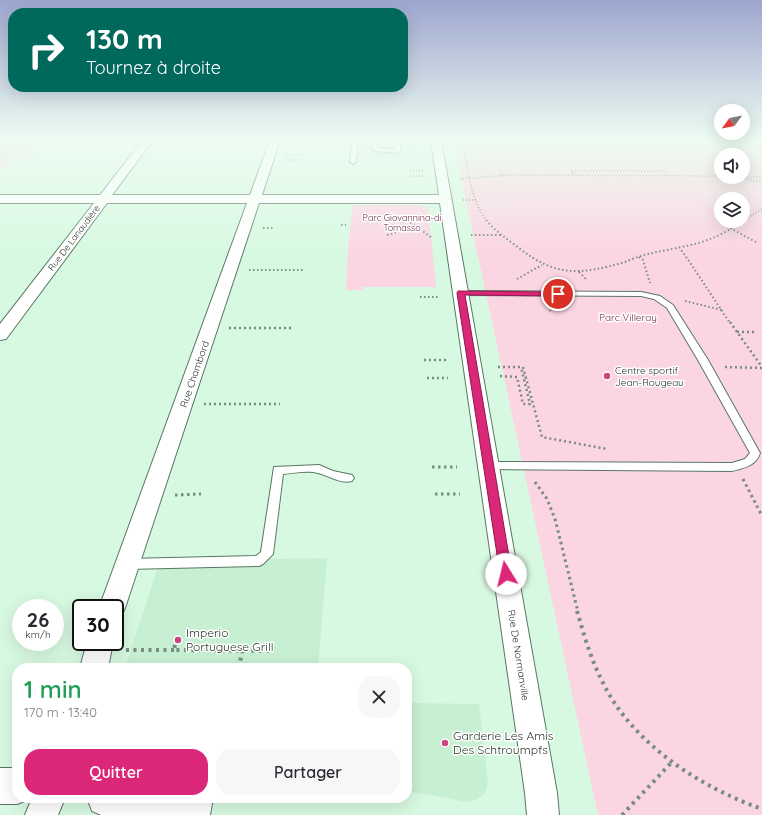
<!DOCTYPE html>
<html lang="fr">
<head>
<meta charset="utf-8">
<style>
	:root { --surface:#fff; --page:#f7f7f7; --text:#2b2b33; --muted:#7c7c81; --accent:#db2777 }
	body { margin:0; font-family:Quicksand,sans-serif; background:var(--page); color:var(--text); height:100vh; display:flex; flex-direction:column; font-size:15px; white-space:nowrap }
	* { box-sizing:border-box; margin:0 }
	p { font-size:13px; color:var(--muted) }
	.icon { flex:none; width:22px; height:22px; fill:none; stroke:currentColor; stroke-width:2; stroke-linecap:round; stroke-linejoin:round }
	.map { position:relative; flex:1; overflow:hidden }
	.drawer { position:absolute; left:12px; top:663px; width:400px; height:140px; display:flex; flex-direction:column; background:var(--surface); border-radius:16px; box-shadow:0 4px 16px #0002 }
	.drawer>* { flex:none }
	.hud { position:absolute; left:8px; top:8px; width:400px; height:84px; border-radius:16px; box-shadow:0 4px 16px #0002; background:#00695c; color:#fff; overflow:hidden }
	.needle { width:26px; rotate:238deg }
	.tools { position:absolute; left:714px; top:104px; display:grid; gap:8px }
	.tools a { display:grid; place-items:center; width:36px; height:36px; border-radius:50%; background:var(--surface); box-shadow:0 4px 16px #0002; font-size:20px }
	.speed { position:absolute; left:12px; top:599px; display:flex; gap:8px; font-size:20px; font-weight:700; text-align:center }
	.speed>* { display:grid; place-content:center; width:52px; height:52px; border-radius:50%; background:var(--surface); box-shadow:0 4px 16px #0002; line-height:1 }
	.speed small { font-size:10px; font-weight:400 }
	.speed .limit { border:2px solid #111; border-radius:6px; background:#fff; color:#111 }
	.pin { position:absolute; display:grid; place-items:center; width:34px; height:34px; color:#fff; margin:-17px; border:2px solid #fff; border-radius:50%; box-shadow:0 1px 4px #0007 }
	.me { position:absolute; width:44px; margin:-22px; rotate:351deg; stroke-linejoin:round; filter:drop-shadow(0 0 3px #0008) }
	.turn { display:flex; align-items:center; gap:14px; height:84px; padding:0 12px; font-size:18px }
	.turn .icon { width:52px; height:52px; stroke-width:2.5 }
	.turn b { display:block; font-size:28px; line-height:34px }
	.round { display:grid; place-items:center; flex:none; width:42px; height:42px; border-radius:16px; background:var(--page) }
	.headline { display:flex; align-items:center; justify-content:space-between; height:68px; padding:0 12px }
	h1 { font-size:24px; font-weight:600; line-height:30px; color:#1e9e55 }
	.cta { display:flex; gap:8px; margin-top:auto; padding:8px 12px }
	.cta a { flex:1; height:46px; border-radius:16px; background:var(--accent); color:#fff; font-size:16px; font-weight:600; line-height:46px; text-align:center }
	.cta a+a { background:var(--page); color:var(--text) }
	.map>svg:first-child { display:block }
	.built { fill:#c7efd2 }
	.green { fill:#fcd5e3; fill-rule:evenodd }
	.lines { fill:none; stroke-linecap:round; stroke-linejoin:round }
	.service-casing { stroke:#597762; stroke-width:2 }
	.minor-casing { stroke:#597762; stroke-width:2 }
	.secondary-casing { stroke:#597762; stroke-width:2 }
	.path-far4 { stroke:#778d7d; stroke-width:1.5; stroke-dasharray:1 2; stroke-linecap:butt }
	.path-far3 { stroke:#778d7d; stroke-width:2; stroke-dasharray:1.5 2.5; stroke-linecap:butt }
	.path-far2 { stroke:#778d7d; stroke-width:2.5; stroke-dasharray:2 3; stroke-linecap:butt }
	.path-far1 { stroke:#778d7d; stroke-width:3; stroke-dasharray:2.5 3.5; stroke-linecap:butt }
	.path { stroke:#778d7d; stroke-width:4; stroke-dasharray:3 4.5; stroke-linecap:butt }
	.service { fill:#fff; fill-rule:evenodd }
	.minor { fill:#fff; fill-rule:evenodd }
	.secondary { fill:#fff; fill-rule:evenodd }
	.route { fill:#db2777; stroke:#8e194d }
	.poi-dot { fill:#cc4584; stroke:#fff; stroke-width:1.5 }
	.labels { text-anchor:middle; stroke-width:3; stroke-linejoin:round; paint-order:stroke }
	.far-park-label { font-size:9px; fill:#722b4a; stroke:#fff }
	.far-street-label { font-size:9px; fill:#28352b; stroke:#fff }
	.park-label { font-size:10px; fill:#722b4a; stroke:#fff }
	.poi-label { font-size:10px; fill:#28352b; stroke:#fff; text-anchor:start }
	.street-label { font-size:10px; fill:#28352b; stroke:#fff }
	.near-poi-label { font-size:12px; fill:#28352b; stroke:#fff; text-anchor:start }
</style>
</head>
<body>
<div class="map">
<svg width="762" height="815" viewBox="0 0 762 815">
	<rect width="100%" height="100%" fill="#d8f9e1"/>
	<path class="built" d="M 359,140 L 420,140 L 422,157 L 358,157 Z
		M 327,558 L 318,668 L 125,668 L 160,561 Z
		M 407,703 L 479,704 L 488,782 L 485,793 L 476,800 L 467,802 L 407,791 Z"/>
	<path class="green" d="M 2,140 L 48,140 L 28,159 L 13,159 L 0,170 L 0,141 Z
		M 453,140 L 758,140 L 762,144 L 762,815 L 598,815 ZM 721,155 L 743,155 L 743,177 L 721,177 ZM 721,199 L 743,199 L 743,221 L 721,221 Z
		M 353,205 L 421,205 L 428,208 L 436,287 L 363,287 L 363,290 L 346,290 L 348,248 Z"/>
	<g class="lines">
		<g class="service-casing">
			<path id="service" d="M 352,140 L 358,140 L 356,162 L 353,164 L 350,162 Z
				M 372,140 L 378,140 L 378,148 L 395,149 L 394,140 L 400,140 L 401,151 L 398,153 L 373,151 Z
				M 458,291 L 641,292 L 660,296 L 673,305 L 708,360 L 760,453 C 756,466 744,468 732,471 L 484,469 L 482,466 L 484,463 L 488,462 L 732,463 L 745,459 L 750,453 L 698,360 L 667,308 L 654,299 L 641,296 L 461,295 L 458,295 Z
				M 319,465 L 333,471 L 352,475 L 354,478 L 352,481 C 341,484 329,476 318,473 C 308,470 294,473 283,474 L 273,554 L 263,564 L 259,566 L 127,569 L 123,568 L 121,564 L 123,560 L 127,559 L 256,556 L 261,552 L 274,467 Z
				M 197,798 L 213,798 L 210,815 L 192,815 Z"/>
		</g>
		<g class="minor-casing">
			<path id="minor" d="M 143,140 L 153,140 L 112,195 L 250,195 L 270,140 L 280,140 L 262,195 L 439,195 L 431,140 L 441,140 L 557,793 L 559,815 L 527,815 L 525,793 L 440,203 L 259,203 L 125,608 L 121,616 L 115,618 L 115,608 L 99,608 L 247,203 L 107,203 L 6,339 L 0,340 L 0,324 L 94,203 L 0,203 L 0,195 L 100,195 Z
				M 87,642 L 113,642 L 108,668 L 80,668 Z
				M 32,798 L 65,798 L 58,815 L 25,815 Z"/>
		</g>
		<g class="secondary-casing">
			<path id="secondary" d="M 0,768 L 17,768 L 17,798 L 30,799 L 17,804 L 0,804 Z
				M 87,798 L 195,798 L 204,802 L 210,815 L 101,815 L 92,811 Z"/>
		</g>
		<path class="path-far4" d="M 289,140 L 327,140
			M 463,140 C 467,167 470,199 487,221
			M 749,140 L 762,152
			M 323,141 L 322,147 L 325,147
			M 102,143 L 106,143 L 104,146 L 123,146
			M 0,144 L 15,144
			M 287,155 L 305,154
			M 0,157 L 16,144 L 30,140
			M 286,160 L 303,160
			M 410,170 L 424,171
			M 500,170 L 503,176
			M 574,175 L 571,171 L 664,171 L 668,175
			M 410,176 L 424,176
			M 733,177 L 762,182
			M 747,178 L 762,176
			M 460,179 L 510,175 L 721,176
			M 463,200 L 476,200
			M 400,215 L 409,221
			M 743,221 L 762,209"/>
		<path class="path-far3" d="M 407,220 L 432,238
			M 486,220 C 495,231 507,239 519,248 C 556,277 580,275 625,262 C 632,259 640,256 648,254 C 672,248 699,246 721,234 C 729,231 735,225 742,221
			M 743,221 L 744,220
			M 341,225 L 346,225
			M 263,228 L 275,228
			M 730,228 L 756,242
			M 387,235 L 404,230 L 421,231
			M 471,235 L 503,235
			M 679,247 C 697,272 713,298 730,323
			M 639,257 L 643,260 L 650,283
			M 249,270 L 304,270
			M 579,272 L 587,280
			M 517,279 L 542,265
			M 420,297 L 439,297
			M 685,301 L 722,310
			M 549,306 L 551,313"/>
		<path class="path-far2" d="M 730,322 L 762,367
			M 229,328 L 294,328
			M 737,332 L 754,332
			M 424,360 L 446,360
			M 498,367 L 523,367 L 542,437 L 607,449
			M 725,367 L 762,368
			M 500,376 L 517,377 L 523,404 L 530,404 L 521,367
			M 427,378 L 448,378
			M 204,404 L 280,404"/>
		<path class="path-far1" d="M 432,467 L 457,467
			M 743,479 L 762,516
			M 535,482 L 547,499 L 555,519 L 578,612
			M 435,494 L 460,494
			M 175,495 L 201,494"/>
		<path class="path" d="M 577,611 C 584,635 591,660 603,683 C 633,744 700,787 762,809
			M 175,645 L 174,650 L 268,651 L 269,646
			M 126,650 L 174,650
			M 239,668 L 242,651
			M 622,815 L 672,762"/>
		<use href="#service" class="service"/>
		<use href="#minor" class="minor"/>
		<use href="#secondary" class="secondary"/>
	</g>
	<linearGradient id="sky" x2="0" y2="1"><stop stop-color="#9da6ce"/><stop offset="0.55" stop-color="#edfcf2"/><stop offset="1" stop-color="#edfcf2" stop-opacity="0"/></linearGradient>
	<rect width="762" height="254" fill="url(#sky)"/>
	<path class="route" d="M 458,291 L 558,292 L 561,294 L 558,296 L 465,295 L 512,574 L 510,577 L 506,579 L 502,577 L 500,574 L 457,293 Z"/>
	<g class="poi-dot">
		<circle cx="607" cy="376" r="4"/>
		<circle cx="178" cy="640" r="4"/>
		<circle cx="445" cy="743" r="4"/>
	</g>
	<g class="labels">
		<g class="far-park-label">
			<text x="402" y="221">Parc Giovannina-di<tspan x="402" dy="10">Tomasso</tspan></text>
		</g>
		<g class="far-street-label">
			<text transform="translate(74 238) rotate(-53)" y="3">Rue De Lanaudière</text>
		</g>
		<g class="park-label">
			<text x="628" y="321">Parc Villeray</text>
		</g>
		<g class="poi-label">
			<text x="615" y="374">Centre sportif<tspan x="615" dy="12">Jean-Rougeau</tspan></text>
		</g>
		<g class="street-label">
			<text transform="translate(194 374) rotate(-71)" y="4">Rue Chambord</text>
			<text transform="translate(519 655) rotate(81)" y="4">Rue De Normanville</text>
		</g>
		<g class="near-poi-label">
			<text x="186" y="637">Imperio<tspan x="186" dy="14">Portuguese Grill</tspan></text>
			<text x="453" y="740">Garderie Les Amis<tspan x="453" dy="14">Des Schtroumpfs</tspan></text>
		</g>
	</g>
</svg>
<div class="tools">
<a><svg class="needle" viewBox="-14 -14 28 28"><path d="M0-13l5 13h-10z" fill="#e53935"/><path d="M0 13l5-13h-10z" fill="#7c7c81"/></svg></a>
<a><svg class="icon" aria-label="sound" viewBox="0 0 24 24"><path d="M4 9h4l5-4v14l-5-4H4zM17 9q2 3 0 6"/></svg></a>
<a><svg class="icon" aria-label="layers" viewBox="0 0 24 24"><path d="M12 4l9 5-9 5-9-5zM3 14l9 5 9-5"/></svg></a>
</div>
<div class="speed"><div>26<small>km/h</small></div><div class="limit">30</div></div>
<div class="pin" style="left:558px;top:294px;background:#d93025"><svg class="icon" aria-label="arrive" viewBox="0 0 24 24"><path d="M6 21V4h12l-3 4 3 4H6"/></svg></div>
<svg class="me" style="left:506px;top:574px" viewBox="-20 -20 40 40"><circle r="19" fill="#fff"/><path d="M0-13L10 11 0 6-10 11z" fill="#db2777"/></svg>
<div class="hud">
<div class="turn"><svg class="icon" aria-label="right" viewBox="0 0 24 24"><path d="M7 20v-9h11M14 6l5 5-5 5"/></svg><div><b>130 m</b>Tournez à droite</div></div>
</div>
<section class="drawer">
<div class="headline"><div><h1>1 min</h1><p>170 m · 13:40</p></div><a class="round"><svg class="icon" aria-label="close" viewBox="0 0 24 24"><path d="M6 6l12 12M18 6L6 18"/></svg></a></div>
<div class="cta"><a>Quitter</a><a>Partager</a></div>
</section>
</div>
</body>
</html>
